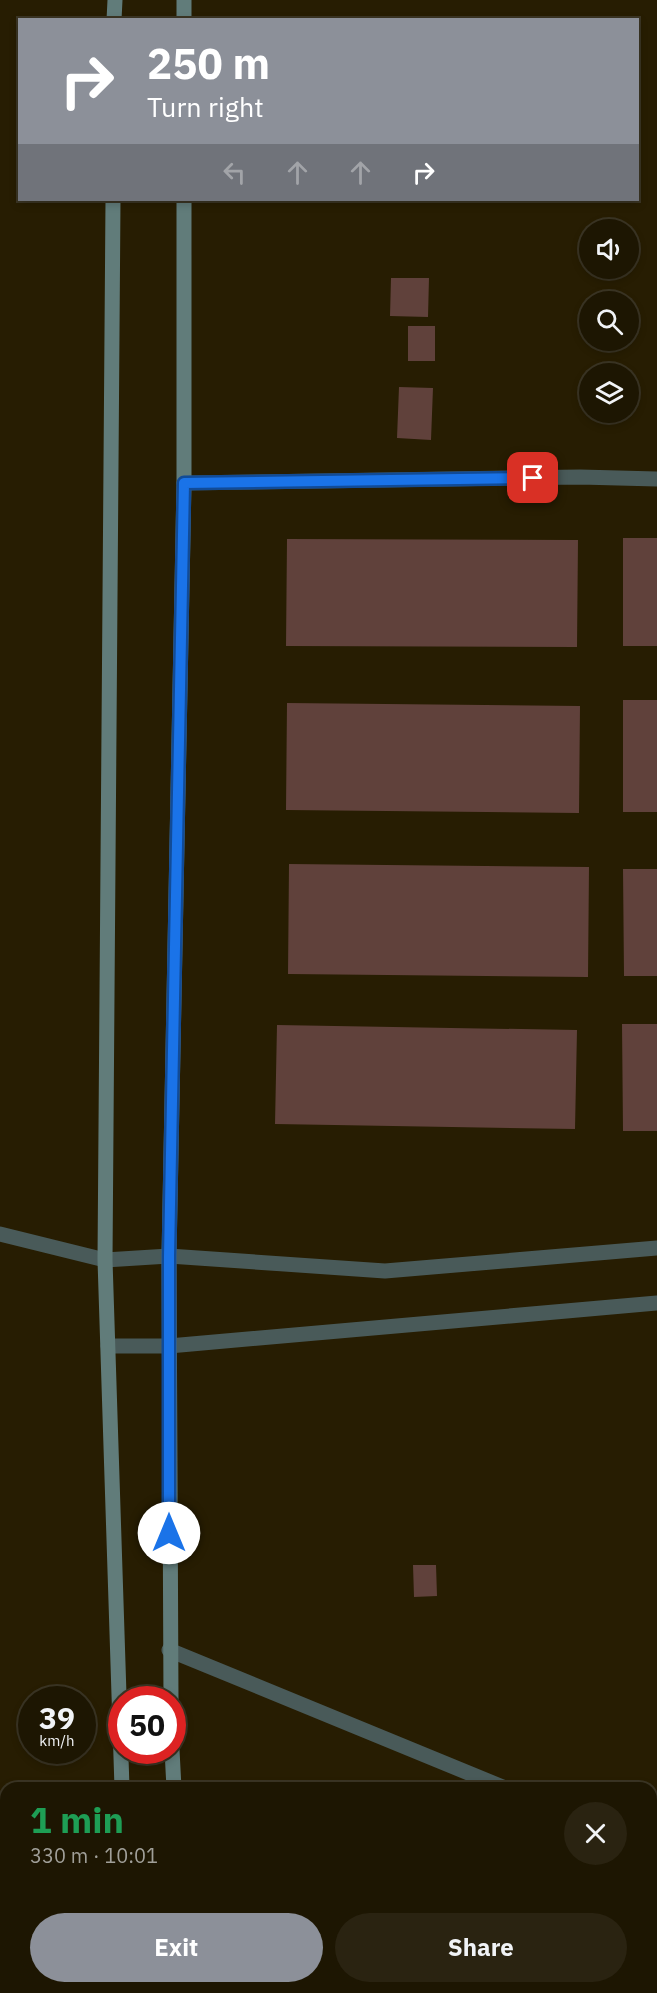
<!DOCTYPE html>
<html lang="en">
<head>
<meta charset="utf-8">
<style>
	:root { --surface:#1d1602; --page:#2a2311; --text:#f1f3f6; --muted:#a09f99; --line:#3b3524; --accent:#8c9099 }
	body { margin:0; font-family:"IBM Plex Sans",sans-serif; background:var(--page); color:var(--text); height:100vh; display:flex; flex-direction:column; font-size:22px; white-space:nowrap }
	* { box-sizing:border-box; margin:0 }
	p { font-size:20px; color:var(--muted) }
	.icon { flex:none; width:33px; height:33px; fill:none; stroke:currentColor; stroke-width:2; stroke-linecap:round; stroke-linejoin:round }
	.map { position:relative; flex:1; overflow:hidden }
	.sheet { position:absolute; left:0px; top:1782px; width:657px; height:212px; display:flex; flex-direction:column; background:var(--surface); border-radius:18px 18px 0 0; box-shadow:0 3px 9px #0003,0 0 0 2px var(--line) }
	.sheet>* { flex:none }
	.hud { position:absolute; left:18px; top:18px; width:621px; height:183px; border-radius:0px; box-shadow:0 3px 9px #0003,0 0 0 2px var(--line); background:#8c9099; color:#fff; overflow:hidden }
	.tools { position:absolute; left:579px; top:219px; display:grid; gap:12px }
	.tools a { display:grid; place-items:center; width:60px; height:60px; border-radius:50%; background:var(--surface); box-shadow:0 3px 9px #0003,0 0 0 2px var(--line); font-size:30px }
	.speed { position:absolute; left:18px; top:1686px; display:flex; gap:12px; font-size:30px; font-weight:700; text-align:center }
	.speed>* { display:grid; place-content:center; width:78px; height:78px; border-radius:50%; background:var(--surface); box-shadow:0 3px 9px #0003,0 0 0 2px var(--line); line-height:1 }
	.speed small { font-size:15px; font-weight:400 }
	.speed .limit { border:9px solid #d22; background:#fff; color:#111 }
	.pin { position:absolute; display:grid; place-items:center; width:51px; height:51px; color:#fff; margin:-26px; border-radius:12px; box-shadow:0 3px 9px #0006 }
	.me { position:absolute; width:66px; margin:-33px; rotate:0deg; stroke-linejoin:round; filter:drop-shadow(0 0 4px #0008) }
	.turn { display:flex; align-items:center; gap:21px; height:126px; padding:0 30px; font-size:27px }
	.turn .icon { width:78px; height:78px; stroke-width:2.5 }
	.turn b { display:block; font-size:42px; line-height:51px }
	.lanes { display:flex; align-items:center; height:57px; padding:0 30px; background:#0003; justify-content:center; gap:30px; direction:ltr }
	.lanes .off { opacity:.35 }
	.round { display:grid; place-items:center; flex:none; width:63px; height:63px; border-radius:32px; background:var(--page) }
	.summary { display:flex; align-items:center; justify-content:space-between; height:102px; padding:0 30px }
	h1 { font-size:36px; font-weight:700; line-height:45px; color:#1e9e55 }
	.button { display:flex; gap:12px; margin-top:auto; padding:12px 30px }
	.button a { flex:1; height:69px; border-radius:36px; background:var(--accent); color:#fff; font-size:24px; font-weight:700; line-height:69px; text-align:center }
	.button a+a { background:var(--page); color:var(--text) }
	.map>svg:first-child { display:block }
	.building { fill:#60413b }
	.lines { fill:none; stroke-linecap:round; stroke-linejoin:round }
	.service { stroke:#495a59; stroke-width:15 }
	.minor { stroke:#495a59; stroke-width:15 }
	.tertiary { stroke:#495a59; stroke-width:15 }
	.secondary { stroke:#617c7a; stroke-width:15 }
	.trunk { stroke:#7ba2a0; stroke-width:16 }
	.route-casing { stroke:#114b97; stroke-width:15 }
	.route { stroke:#1a73e8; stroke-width:10 }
</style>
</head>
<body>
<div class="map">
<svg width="657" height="1993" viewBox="0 0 657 1993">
	<rect width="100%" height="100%" fill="#271d02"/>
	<path class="building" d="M 391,278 L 429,278 L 428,317 L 390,316 Z
		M 408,326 L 435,326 L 435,361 L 408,361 Z
		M 399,387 L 433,388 L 431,440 L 397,438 Z
		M 623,538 L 657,538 L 657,646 L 623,646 Z
		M 287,539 L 578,540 L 577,647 L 286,646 Z
		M 623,700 L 657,700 L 657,812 L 623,812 Z
		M 287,703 L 580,706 L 579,813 L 286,810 Z
		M 289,864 L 589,867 L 588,977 L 288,974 Z
		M 623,869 L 657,869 L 657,976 L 624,976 Z
		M 622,1024 L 657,1024 L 657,1131 L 623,1131 Z
		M 277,1025 L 577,1030 L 575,1129 L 275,1124 Z
		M 413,1565 L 436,1565 L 437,1596 L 414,1597 Z
		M 339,1988 L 422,1988 L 422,1993 L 338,1993 Z"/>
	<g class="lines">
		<path class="service" d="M 0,1234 L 105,1260"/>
		<path class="minor" d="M 184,483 L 580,477 L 657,479
			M 169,1650 L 505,1788
			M 651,1848 L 657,1850"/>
		<path class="tertiary" d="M 105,1260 L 169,1256 L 385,1271 L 657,1248
			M 108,1346 L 169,1346 L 657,1303"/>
		<path class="secondary" d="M 184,0 L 184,20
			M 114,20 L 115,0
			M 113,200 L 105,1260 L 122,1788
			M 171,1700 L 169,1256 L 184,483 L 184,200
			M 172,1750 L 174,1788
			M 180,1988 L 180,1993
			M 126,1993 L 126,1988"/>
		<path class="trunk" d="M 104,1993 L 105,1988"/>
	</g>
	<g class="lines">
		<g class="route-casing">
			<path id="route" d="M 169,1533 L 169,1256 L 184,483 L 533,478"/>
		</g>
		<use href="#route" class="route"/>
	</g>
</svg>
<div class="tools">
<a><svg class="icon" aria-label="sound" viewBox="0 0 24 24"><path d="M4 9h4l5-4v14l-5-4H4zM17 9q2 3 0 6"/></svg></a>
<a><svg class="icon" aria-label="search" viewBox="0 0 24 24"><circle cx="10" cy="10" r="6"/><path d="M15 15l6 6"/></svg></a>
<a><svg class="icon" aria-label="layers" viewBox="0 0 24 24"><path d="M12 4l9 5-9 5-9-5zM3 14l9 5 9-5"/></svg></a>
</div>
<div class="speed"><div>39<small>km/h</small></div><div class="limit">50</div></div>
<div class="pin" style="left:533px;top:478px;background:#d93025"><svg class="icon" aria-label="arrive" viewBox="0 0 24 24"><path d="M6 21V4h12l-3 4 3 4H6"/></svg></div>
<svg class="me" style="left:169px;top:1533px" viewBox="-20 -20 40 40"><circle r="19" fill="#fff"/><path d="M0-13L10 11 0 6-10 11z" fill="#1a73e8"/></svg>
<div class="hud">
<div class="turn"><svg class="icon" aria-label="right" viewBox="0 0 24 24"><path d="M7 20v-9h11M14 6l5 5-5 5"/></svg><div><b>250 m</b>Turn right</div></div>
<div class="lanes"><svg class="icon off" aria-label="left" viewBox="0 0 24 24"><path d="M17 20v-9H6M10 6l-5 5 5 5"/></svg><svg class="icon off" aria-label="ahead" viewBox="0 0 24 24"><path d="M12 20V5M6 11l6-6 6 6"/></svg><svg class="icon off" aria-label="ahead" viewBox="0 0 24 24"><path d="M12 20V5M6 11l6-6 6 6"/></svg><svg class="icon" aria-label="right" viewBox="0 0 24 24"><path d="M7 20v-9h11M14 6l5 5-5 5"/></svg></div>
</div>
<section class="sheet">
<div class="summary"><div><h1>1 min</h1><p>330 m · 10:01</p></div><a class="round"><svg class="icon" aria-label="close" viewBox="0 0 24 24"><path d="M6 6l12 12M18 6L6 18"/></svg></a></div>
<div class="button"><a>Exit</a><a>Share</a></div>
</section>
</div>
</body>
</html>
